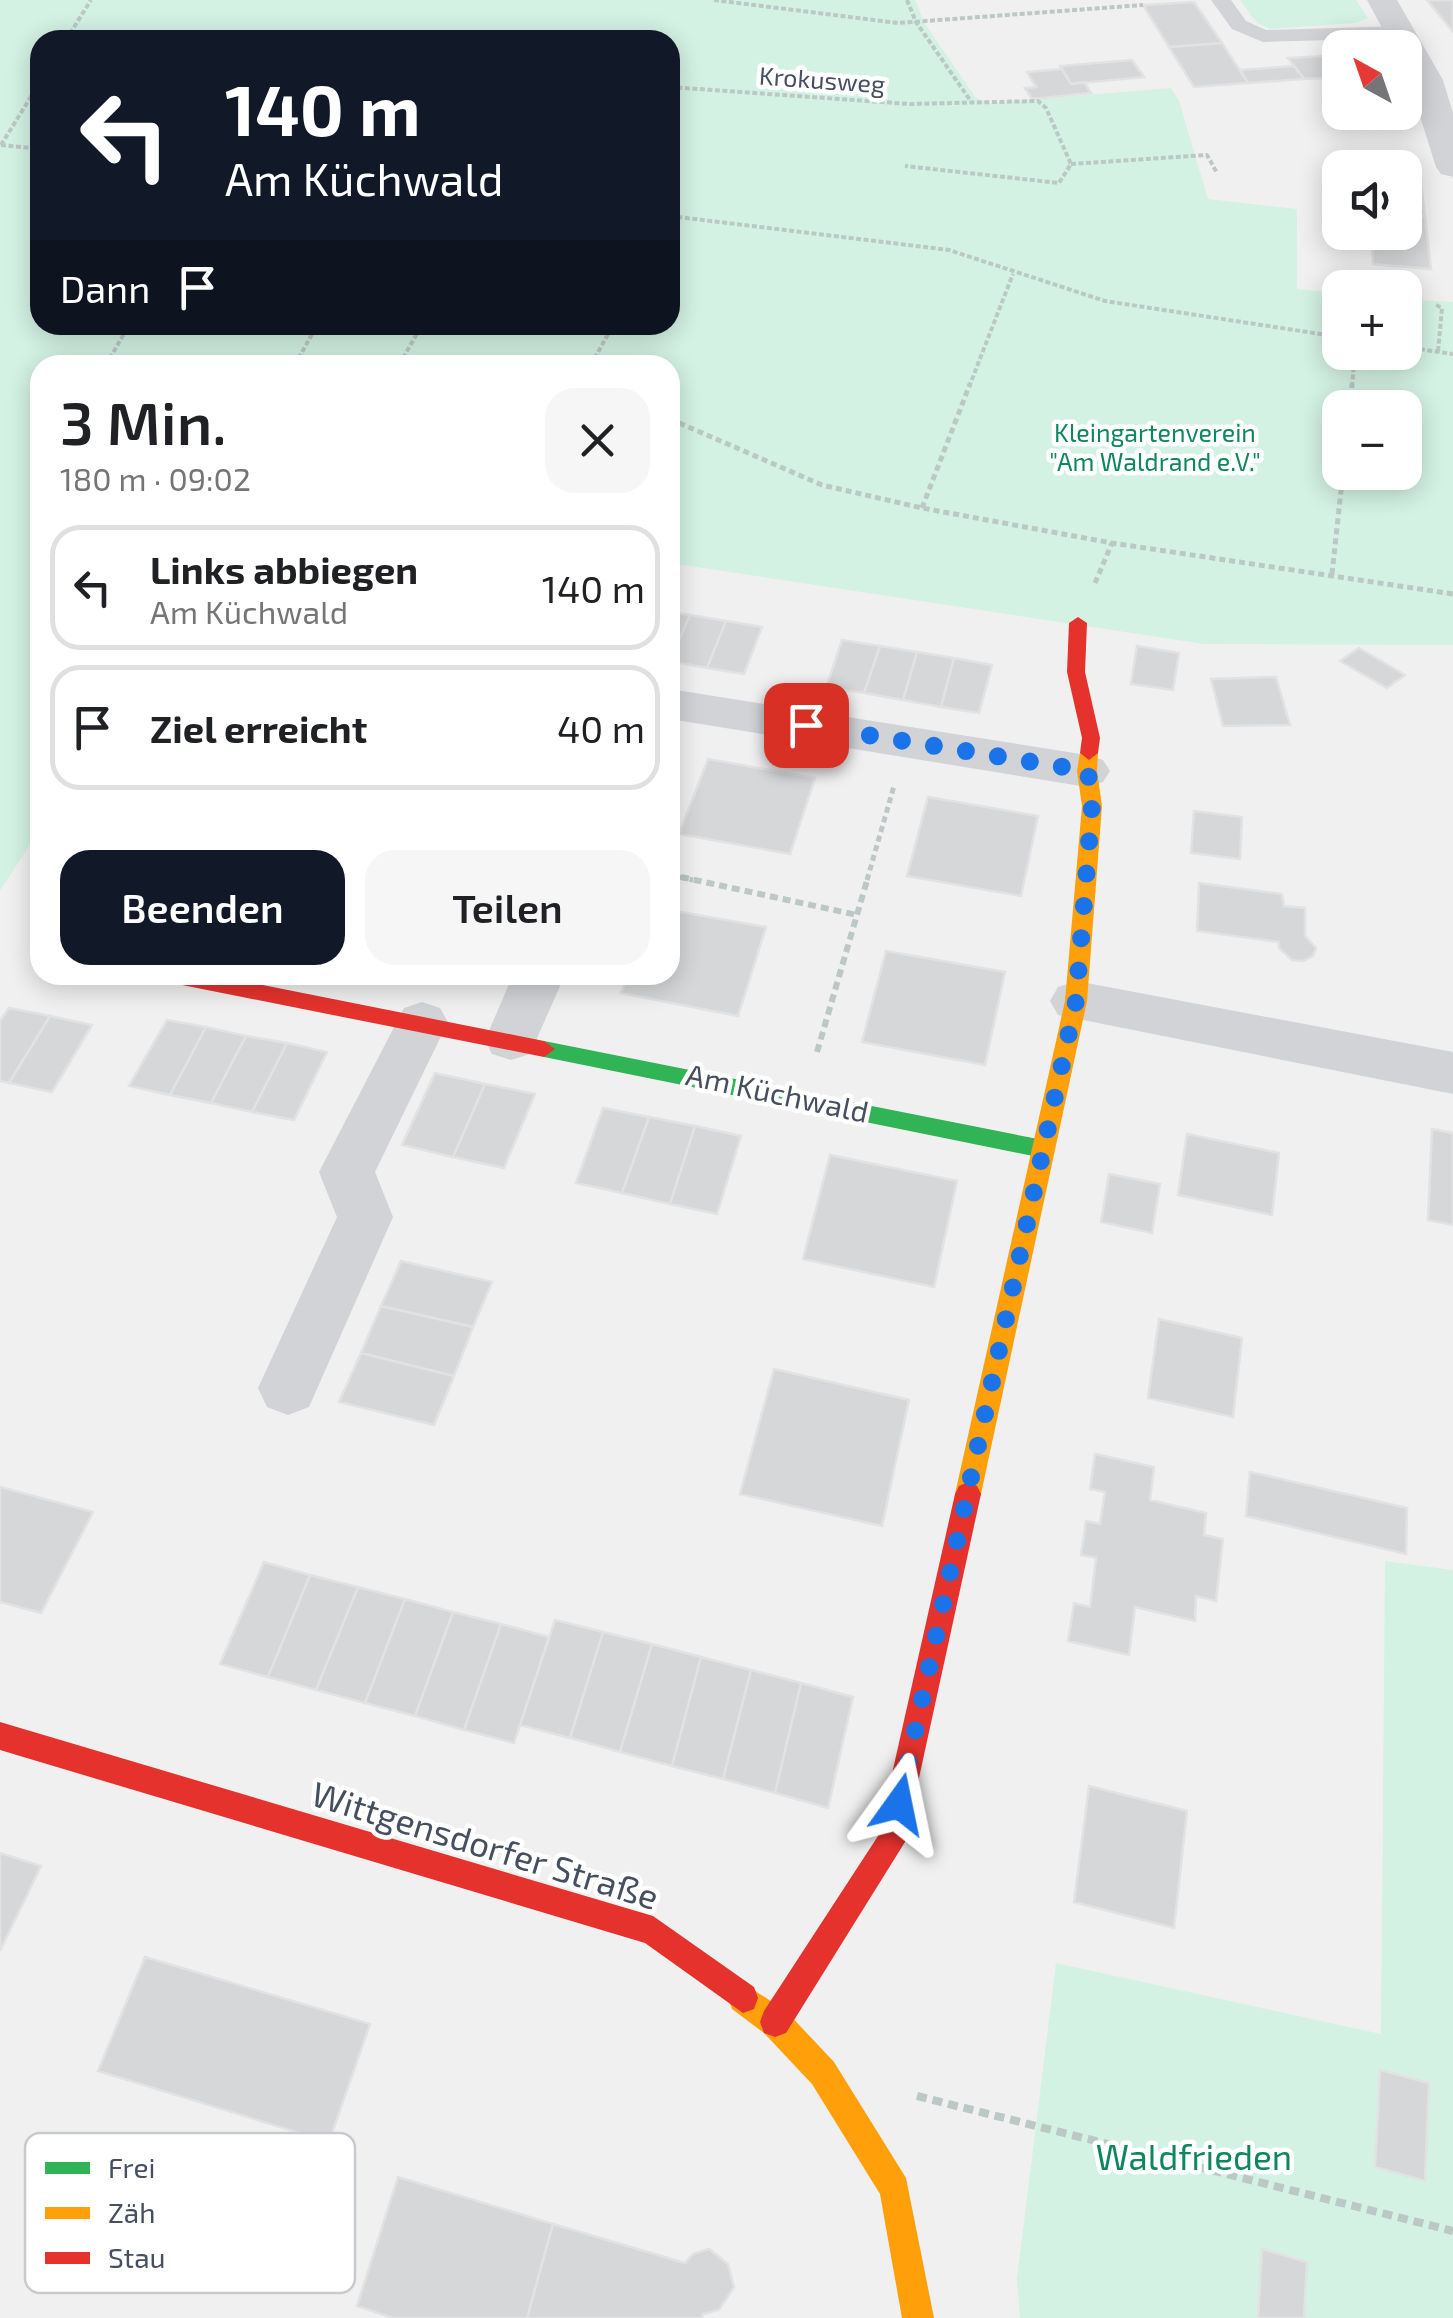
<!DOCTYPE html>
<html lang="de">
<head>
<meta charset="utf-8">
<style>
	:root { --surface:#fff; --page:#f6f6f6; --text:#202124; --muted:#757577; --line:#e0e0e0; --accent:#111827 }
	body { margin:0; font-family:"Exo 2",sans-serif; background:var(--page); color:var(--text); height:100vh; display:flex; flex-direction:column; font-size:38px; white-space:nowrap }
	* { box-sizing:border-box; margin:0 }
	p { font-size:32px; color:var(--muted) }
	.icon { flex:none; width:55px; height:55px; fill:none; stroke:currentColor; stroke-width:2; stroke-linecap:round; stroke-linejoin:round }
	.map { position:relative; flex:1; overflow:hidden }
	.panel { position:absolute; left:30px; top:355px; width:650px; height:630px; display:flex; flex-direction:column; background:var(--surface); border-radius:30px; box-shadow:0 5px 25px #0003 }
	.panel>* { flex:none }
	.top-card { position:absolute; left:30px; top:30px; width:650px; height:305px; border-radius:30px; box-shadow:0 5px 25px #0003; background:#111827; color:#fff; overflow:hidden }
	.needle { width:65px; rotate:320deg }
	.buttons { position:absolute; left:1322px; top:30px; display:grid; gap:20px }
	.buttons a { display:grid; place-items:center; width:100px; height:100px; border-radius:20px; background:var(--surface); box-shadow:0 5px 25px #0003; font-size:50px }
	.pin { position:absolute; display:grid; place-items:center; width:85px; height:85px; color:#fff; margin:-42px; border-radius:20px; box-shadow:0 5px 15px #0006 }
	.me { position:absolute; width:110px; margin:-55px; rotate:12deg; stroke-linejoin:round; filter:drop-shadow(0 0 8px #0008) }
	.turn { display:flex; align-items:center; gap:35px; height:210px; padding:0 30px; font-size:45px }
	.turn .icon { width:130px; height:130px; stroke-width:2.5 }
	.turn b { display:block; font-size:70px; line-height:85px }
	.then { display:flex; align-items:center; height:95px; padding:0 30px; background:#0003; gap:20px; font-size:38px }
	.round { display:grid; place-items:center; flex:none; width:105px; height:105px; border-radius:30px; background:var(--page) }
	.head { display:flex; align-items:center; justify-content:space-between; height:170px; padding:0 30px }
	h1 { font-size:60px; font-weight:600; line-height:75px }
	.action { display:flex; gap:20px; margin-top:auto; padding:20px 30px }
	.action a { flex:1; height:115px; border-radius:30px; background:var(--accent); color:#fff; font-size:40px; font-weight:600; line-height:115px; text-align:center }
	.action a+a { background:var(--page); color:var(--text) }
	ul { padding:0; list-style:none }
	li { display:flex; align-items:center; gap:30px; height:125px; margin:0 20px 15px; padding:0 10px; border:5px solid var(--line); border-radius:30px }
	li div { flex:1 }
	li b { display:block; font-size:38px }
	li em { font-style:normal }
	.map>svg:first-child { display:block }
	.green { fill:#d3f2e3; fill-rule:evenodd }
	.building { fill:#d6d7d9; stroke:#e2e2e3; stroke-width:2.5 }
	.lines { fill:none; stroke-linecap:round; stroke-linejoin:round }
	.path-far3 { stroke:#bbc8c6; stroke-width:4; stroke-dasharray:5 2.5; stroke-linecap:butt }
	.path-far2 { stroke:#bbc8c6; stroke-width:5; stroke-dasharray:6 4; stroke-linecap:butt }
	.path-far1 { stroke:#bbc8c6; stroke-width:6; stroke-dasharray:8 5; stroke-linecap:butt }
	.path { stroke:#bbc8c6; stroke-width:8; stroke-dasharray:10 6; stroke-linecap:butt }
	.lane { fill:#d1d3d6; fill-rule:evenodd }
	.street { fill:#d1d3d6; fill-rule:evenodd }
	.fast { fill:#30b455; fill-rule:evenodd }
	.slow { fill:#ff9f0a; fill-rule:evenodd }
	.jam { fill:#e5322d; fill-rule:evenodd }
	.route { stroke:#1a73e8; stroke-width:18; stroke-dasharray:0 32.4 }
	.labels { text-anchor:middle; stroke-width:9; stroke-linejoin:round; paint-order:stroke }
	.far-street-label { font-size:25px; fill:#464f5f; stroke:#fff }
	.far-park-label { font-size:25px; fill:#0f875e; stroke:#fff }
	.street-label { font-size:30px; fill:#464f5f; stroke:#fff }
	.near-street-label { font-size:35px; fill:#464f5f; stroke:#fff }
	.near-park-label { font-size:35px; fill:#0f875e; stroke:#fff }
	.key { fill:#fff; stroke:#c8cacf; stroke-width:2.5 }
	.key-label { font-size:28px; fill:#464f5f }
</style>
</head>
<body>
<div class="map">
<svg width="1453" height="2318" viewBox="0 0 1453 2318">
	<rect width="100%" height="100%" fill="#f1f0f0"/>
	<path class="green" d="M 0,0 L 915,0 L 925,24 L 976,98 L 988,103 L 1171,88 L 1179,101 L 1208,199 L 1297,209 L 1297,289 L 1340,293 L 1340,352 L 1405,352 L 1405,299 L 1453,302 L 1453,645 L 1204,644 L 670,563 L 670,365 L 40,365 L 40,829 L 0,891 ZM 40,40 L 670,40 L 670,325 L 40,325 ZM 1340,408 L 1405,408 L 1405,472 L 1340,472 Z
		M 1240,0 L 1356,0 L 1368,18 L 1355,23 L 1270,29 L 1257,23 Z
		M 1385,1561 L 1453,1570 L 1453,2318 L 1020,2318 L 1017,2279 L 1056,1963 L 1381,2034 Z"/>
	<path class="building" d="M 1427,0 L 1453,0 L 1453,32 Z
		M 1194,2 L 1222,43 L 1169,47 L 1143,5 Z
		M 1222,43 L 1248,83 L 1194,87 L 1169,47 Z
		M 1340,55 L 1340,77 L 1304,79 L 1288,58 Z
		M 1132,60 L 1144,77 L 1071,84 L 1060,66 Z
		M 1294,66 L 1304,79 L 1248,83 L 1240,70 Z
		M 1062,69 L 1071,84 L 1084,82 L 1091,93 L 1032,99 L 1025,88 L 1036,87 L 1027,72 Z
		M 1365,163 L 1419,167 L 1425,216 L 1405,215 L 1405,168 L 1366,168 Z
		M 1405,215 L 1425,216 L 1431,269 L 1373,264 L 1371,232 L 1405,232 Z
		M 670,612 L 690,615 L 670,661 Z
		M 690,615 L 726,621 L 707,668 L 670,661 Z
		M 726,621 L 762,627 L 744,674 L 707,668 Z
		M 842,640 L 880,646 L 864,693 L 826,688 Z
		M 880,646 L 917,652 L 903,700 L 864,693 Z
		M 1137,646 L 1179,653 L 1173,690 L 1131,684 Z
		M 1359,648 L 1405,675 L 1387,688 L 1340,661 Z
		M 917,652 L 954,658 L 941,707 L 903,700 Z
		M 954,658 L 992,665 L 979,713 L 941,707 Z
		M 1276,677 L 1290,725 L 1223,726 L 1211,679 Z
		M 708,759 L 815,778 L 790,854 L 679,834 Z
		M 928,797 L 1038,816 L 1021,896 L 907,876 Z
		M 1194,811 L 1242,817 L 1240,859 L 1191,853 Z
		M 1199,883 L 1282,894 L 1284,906 L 1305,908 L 1305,936 L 1316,948 L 1313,956 L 1303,961 L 1292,960 L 1279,948 L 1279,942 L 1197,931 Z
		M 670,910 L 766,927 L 738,1016 L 621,993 L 628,975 L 670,975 Z
		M 886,951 L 1005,972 L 985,1065 L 862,1042 Z
		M 9,1008 L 50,1016 L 9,1083 L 0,1081 L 0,1021 Z
		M 50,1016 L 92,1025 L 52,1092 L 9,1083 Z
		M 167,1020 L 206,1027 L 170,1095 L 129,1086 Z
		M 206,1027 L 246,1036 L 211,1103 L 170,1095 Z
		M 246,1036 L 287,1043 L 252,1112 L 211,1103 Z
		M 287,1043 L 327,1052 L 294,1120 L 252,1112 Z
		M 435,1073 L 485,1084 L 453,1157 L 402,1145 Z
		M 485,1084 L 535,1094 L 504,1168 L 453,1157 Z
		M 603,1108 L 649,1117 L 622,1193 L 576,1183 Z
		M 649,1117 L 695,1126 L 670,1204 L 622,1193 Z
		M 695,1126 L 741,1136 L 717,1214 L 670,1204 Z
		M 1432,1129 L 1453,1133 L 1453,1225 L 1428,1220 Z
		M 1187,1134 L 1279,1153 L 1272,1215 L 1178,1195 Z
		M 830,1155 L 957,1181 L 934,1287 L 803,1259 Z
		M 1109,1174 L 1160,1184 L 1152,1233 L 1101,1222 Z
		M 401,1261 L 492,1282 L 473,1327 L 381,1306 Z
		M 381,1306 L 473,1327 L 454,1376 L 361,1353 Z
		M 1159,1319 L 1242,1338 L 1233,1417 L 1148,1398 Z
		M 361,1353 L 454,1376 L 434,1425 L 339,1402 Z
		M 774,1369 L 909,1400 L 882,1526 L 740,1494 Z
		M 1095,1454 L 1154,1467 L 1150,1500 L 1206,1513 L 1204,1535 L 1223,1539 L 1216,1601 L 1196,1596 L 1195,1621 L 1135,1607 L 1129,1655 L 1068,1641 L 1074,1603 L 1090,1607 L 1096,1558 L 1081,1555 L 1086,1521 L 1100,1524 L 1105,1492 L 1090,1489 Z
		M 1250,1472 L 1407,1508 L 1406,1554 L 1246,1516 Z
		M 0,1487 L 93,1512 L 41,1613 L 0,1602 Z
		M 264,1562 L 310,1575 L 268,1677 L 220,1664 Z
		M 310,1575 L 358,1587 L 316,1690 L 268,1677 Z
		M 358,1587 L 405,1599 L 365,1703 L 316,1690 Z
		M 405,1599 L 453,1612 L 415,1716 L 365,1703 Z
		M 453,1612 L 501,1624 L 464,1730 L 415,1716 Z
		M 555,1620 L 603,1632 L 570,1738 L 520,1725 Z
		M 501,1624 L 549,1637 L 514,1743 L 464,1730 Z
		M 603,1632 L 652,1644 L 620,1752 L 570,1738 Z
		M 652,1644 L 701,1657 L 672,1766 L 620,1752 Z
		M 701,1657 L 751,1670 L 723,1779 L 672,1766 Z
		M 751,1670 L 801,1683 L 775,1793 L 723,1779 Z
		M 801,1683 L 853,1697 L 828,1808 L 775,1793 Z
		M 1089,1786 L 1187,1811 L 1174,1928 L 1074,1902 Z
		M 0,1853 L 41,1866 L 0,1951 Z
		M 145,1957 L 370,2024 L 329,2142 L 98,2071 Z
		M 1380,2070 L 1429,2083 L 1425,2181 L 1375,2167 Z
		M 398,2177 L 553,2224 L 527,2318 L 393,2318 L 357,2306 Z
		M 553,2224 L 685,2263 L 693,2254 L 709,2249 L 728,2264 L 734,2287 L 719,2310 L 703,2314 L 702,2318 L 527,2318 Z
		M 1262,2249 L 1307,2262 L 1304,2318 L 1258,2318 Z"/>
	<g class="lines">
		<path class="path-far3" d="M 714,0 L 898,23 L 1143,5
			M 907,0 L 916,22 L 972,103
			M 66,40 L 91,0
			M 670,87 L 910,104 L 1038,101 L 1046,108 L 1071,164 L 1059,183 L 905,166
			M 1,145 L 40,82
			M 1,145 L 40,149
			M 1071,164 L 1207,155 L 1217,173
			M 670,216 L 949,250 L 1105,301 L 1340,337
			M 1436,305 L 1442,308 L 1438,352
			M 1405,347 L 1453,354
			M 403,358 L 422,325
			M 106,365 L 129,325
			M 295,365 L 317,325
			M 591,365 L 613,325
			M 969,387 L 1013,274
			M 1352,387 L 1355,352"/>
		<path class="path-far2" d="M 1350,408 L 1352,384
			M 670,419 L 822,485 L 922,508 L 1112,543 L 1453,594
			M 922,508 L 970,384
			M 1332,574 L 1343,472
			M 1095,583 L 1112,543
			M 670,875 L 693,880
			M 867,880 L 894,786"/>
		<path class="path-far1" d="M 681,877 L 857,915
			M 817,1052 L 868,877"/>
		<path class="path" d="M 917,2096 L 1453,2231"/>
		<path class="lane" d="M 1211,0 L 1231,0 L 1246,21 L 1266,30 L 1400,26 L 1410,32 L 1400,38 L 1263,42 L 1232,29 Z"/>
		<path class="street" d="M 1367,0 L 1397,0 L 1443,80 L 1453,113 L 1453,177 L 1441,174 L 1436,167 L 1405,69 L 1405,48 L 1393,48 Z
			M 670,689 L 1087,755 L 1103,760 L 1110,771 L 1103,782 L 1087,787 L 670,719 Z
			M 513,975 L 565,975 L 530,1054 L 511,1060 L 492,1054 L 485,1040 Z
			M 1076,981 L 1453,1052 L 1453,1094 L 1058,1015 L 1050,1001 L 1058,987 Z
			M 422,1002 L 440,1008 L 448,1022 L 375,1172 L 393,1217 L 309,1407 L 288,1415 L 267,1407 L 258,1388 L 337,1217 L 319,1172 L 404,1008 Z"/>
		<path class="fast" d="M 544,1041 L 1043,1140 L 1051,1143 L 1054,1149 L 1051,1155 L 1043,1158 L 544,1057 L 533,1049 Z"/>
		<path class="slow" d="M 1089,746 L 1098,753 L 1097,771 L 1102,806 L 1087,1001 L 981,1494 L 977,1502 L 968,1506 L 959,1502 L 955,1494 L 1065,1001 L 1082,806 L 1077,771 L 1080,753 Z
			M 743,1983 L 786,2011 L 834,2062 L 906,2178 L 934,2318 L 902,2318 L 880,2194 L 812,2084 L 764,2033 L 732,2009 L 728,1998 L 732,1987 Z"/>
		<path class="jam" d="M 1078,617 L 1087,623 L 1085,672 L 1100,738 L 1098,753 L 1089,760 L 1080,753 L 1082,738 L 1067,672 L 1069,623 Z
			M 162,975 L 212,975 L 544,1041 L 555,1049 L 544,1057 L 172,983 Z
			M 968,1482 L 977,1486 L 981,1494 L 905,1842 L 786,2033 L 775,2037 L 764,2033 L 760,2022 L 764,2011 L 878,1836 L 955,1494 L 959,1486 Z
			M 0,1722 L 653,1916 L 754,1987 L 758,1998 L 754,2009 L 743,2013 L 645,1943 L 0,1750 Z"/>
	</g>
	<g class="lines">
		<path class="route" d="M 806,725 L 1088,771 L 1092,806 L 1076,1001 L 899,1804"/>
	</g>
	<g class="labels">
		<g class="far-street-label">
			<text transform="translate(822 80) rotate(4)" y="9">Krokusweg</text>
		</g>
		<g class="far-park-label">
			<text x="1155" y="442">Kleingartenverein<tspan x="1155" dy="29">"Am Waldrand e.V."</tspan></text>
		</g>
		<g class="street-label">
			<text transform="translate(777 1094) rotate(12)" y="10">Am Küchwald</text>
		</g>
		<g class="near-street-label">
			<text transform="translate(485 1846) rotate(17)" y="12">Wittgensdorfer Straße</text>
		</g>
		<g class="near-park-label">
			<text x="1194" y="2170">Waldfrieden</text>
		</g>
	</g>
	<rect x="25" y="2133" width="330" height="160" rx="15" class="key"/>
	<rect x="45" y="2162" width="45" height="12" fill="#30b455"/>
	<rect x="45" y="2207" width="45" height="12" fill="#ff9f0a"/>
	<rect x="45" y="2252" width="45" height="12" fill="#e5322d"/>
	<g class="key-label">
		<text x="108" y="2178">Frei</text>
		<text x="108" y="2223">Zäh</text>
		<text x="108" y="2268">Stau</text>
	</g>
</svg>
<div class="buttons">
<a><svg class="needle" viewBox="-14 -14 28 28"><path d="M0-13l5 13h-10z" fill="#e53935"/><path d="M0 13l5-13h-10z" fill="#757577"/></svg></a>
<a><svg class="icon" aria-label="sound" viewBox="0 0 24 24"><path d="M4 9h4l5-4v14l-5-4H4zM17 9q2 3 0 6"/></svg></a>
<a>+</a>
<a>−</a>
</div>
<div class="pin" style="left:806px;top:725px;background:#d93025"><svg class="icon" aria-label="arrive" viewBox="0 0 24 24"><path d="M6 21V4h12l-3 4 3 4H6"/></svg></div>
<svg class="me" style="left:899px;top:1804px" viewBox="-20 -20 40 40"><path d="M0-17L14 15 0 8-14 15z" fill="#1a73e8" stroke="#fff" stroke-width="4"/></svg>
<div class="top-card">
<div class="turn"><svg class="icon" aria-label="left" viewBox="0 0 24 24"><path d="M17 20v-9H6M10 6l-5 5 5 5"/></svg><div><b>140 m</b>Am Küchwald</div></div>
<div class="then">Dann<svg class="icon" aria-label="arrive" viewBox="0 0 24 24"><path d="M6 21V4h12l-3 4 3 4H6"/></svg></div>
</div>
<section class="panel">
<div class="head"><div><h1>3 Min.</h1><p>180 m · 09:02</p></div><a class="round"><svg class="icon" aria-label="close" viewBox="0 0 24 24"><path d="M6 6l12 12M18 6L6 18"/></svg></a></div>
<ul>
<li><svg class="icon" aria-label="left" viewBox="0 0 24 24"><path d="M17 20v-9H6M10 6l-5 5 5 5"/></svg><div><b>Links abbiegen</b><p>Am Küchwald</p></div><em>140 m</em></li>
<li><svg class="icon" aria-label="arrive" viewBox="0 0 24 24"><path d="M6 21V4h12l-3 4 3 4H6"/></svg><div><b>Ziel erreicht</b></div><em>40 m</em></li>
</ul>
<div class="action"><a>Beenden</a><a>Teilen</a></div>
</section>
</div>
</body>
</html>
